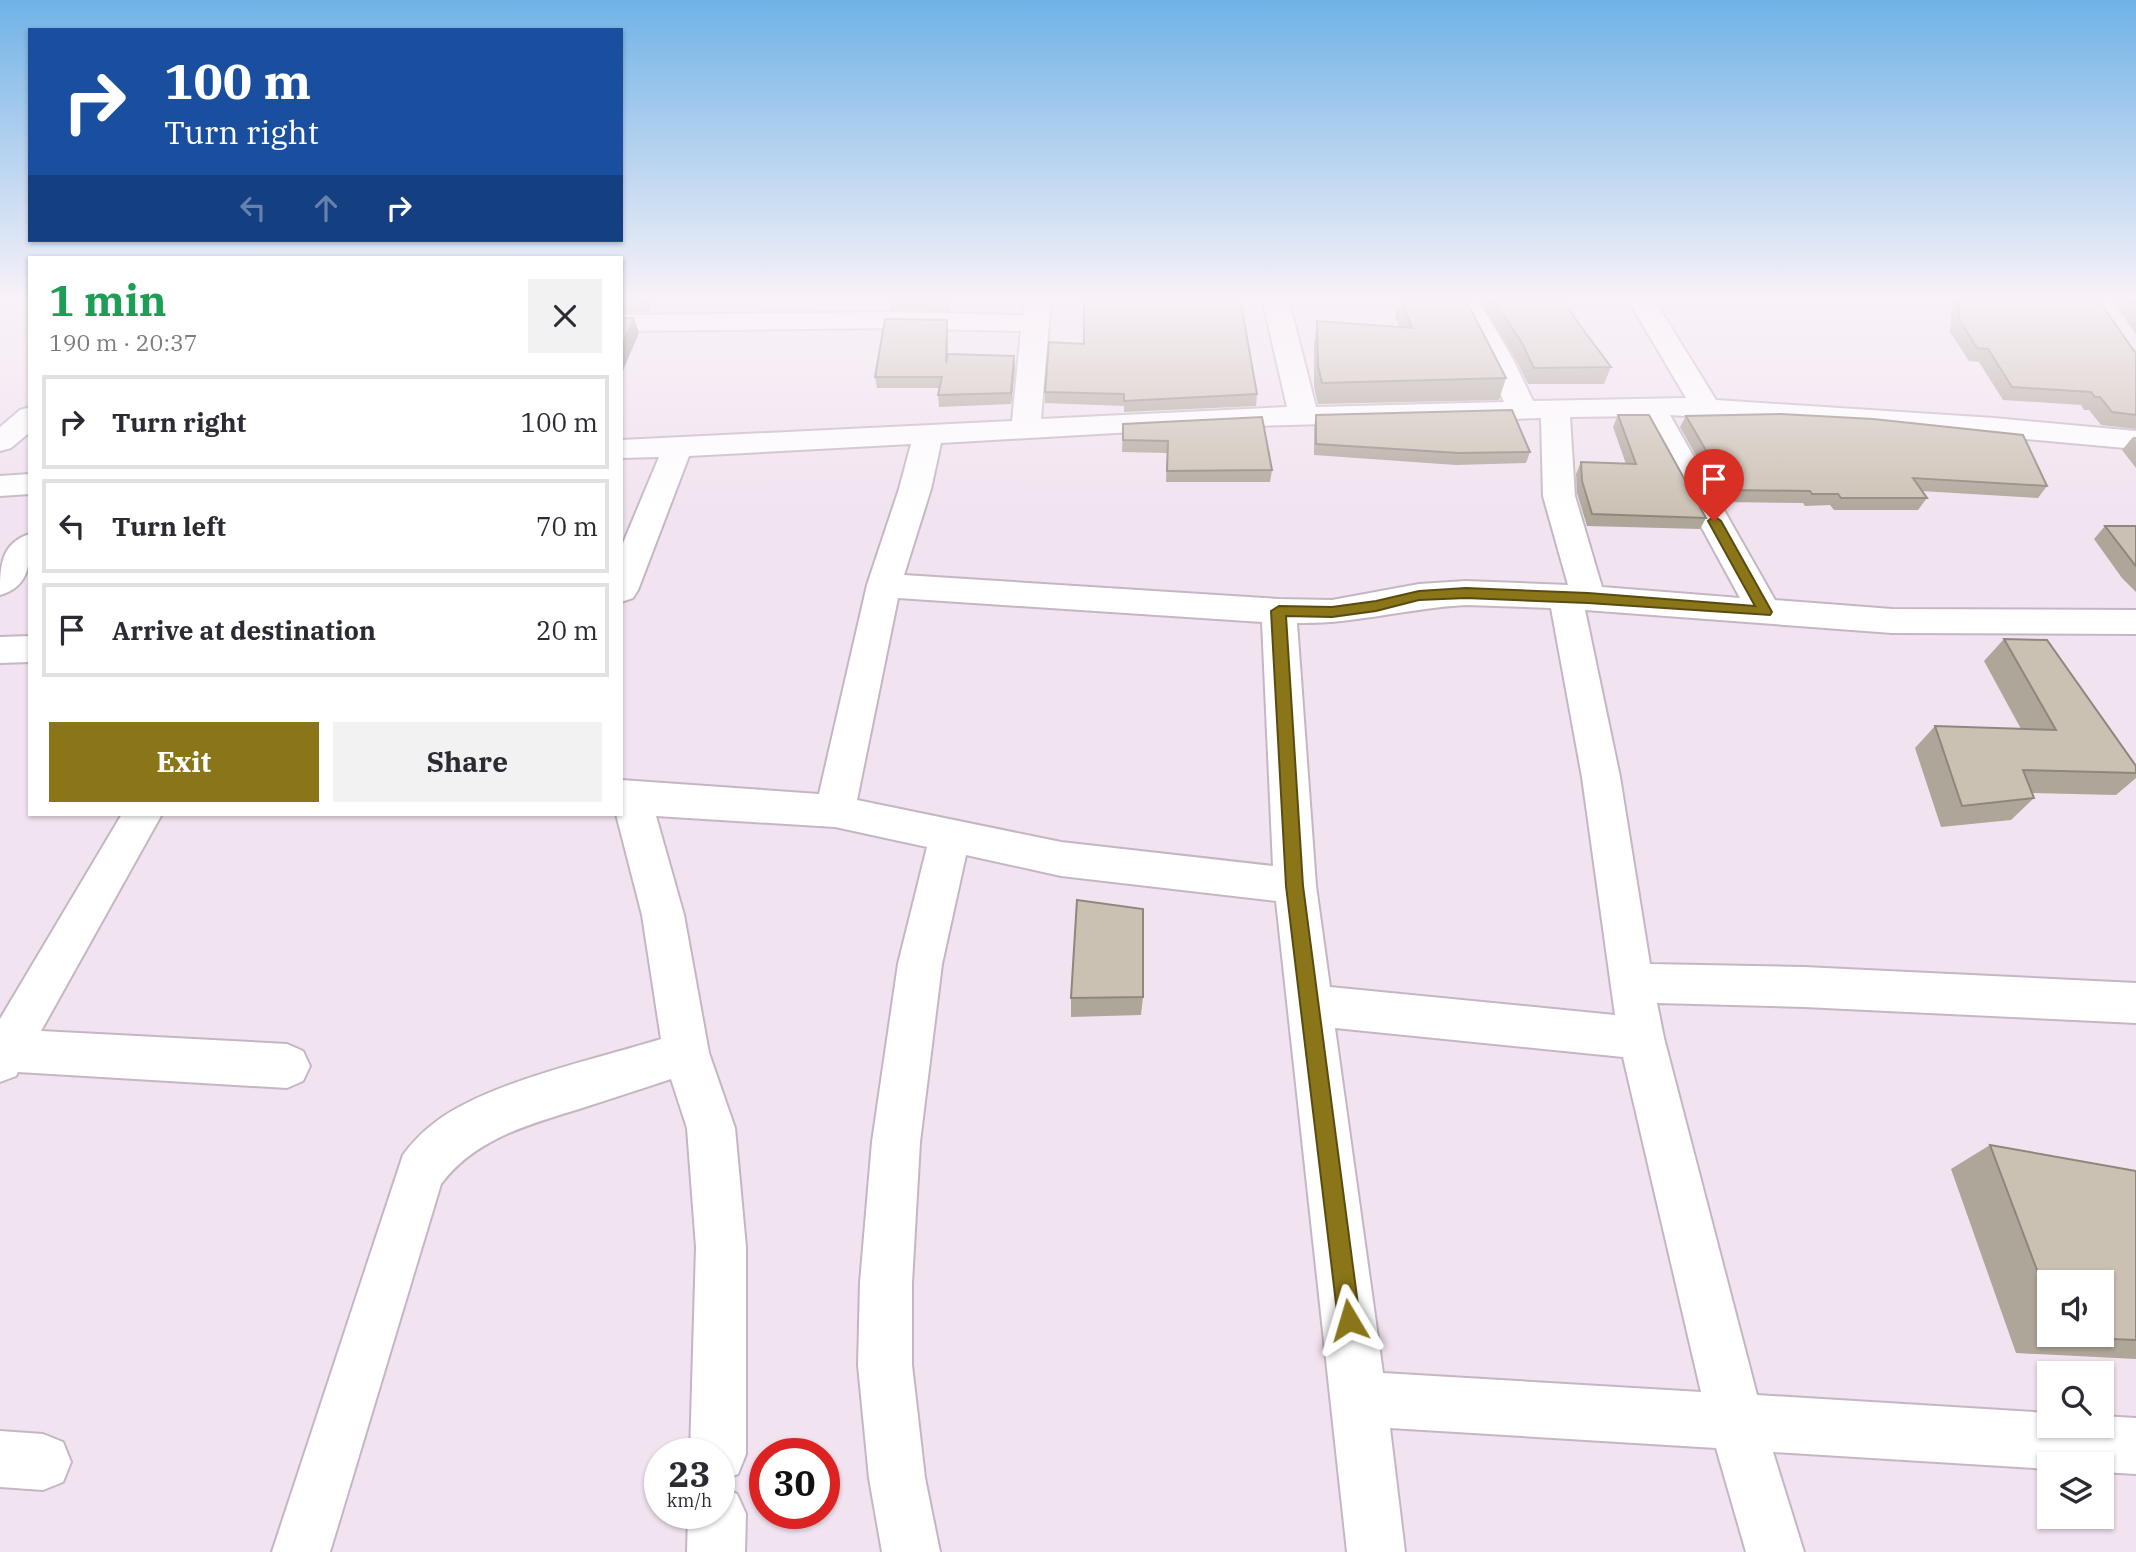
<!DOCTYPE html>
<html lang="en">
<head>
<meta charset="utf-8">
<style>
	:root { --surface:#fff; --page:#f2f2f3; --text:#2b2b33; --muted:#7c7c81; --line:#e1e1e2; --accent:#8a7519 }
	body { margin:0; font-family:"IBM Plex Serif",serif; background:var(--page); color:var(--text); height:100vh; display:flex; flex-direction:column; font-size:26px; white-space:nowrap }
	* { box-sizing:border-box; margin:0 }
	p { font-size:23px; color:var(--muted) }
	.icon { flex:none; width:38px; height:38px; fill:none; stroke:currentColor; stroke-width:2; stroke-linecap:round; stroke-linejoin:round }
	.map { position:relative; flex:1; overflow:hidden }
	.side { position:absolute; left:28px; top:256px; width:595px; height:560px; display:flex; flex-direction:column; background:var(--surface); border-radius:0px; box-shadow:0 2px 5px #0004 }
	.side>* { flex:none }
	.guide { position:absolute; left:28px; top:28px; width:595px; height:214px; border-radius:0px; box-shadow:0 2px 5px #0004; background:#1a4fa0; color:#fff; overflow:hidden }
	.tools { position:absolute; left:2037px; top:1270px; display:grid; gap:14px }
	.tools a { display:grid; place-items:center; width:77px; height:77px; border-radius:0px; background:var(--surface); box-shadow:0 2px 5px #0004; font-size:35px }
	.speed { position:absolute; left:644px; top:1438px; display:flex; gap:14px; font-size:35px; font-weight:700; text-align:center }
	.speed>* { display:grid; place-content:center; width:91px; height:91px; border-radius:50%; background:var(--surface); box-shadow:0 2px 5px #0004; line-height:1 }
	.speed small { font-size:18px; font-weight:400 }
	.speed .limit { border:10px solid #d22; background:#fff; color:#111 }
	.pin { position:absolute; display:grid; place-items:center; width:60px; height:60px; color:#fff; margin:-72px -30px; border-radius:50% 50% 50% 0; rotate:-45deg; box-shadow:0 0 7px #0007 }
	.pin .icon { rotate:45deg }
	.me { position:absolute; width:77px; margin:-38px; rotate:353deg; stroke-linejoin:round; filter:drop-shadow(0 0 5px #0008) }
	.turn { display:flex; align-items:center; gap:24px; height:147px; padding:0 21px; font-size:32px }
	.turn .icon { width:91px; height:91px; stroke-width:2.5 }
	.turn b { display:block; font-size:49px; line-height:60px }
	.lanes { display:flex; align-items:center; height:66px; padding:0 21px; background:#0003; justify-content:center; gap:35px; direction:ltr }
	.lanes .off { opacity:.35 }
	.round { display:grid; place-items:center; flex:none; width:74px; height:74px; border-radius:0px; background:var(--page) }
	.overview { display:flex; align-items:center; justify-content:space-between; height:119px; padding:0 21px }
	h1 { font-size:42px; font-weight:700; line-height:52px; color:#1e9e55 }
	.primary-button { display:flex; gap:14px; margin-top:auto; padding:14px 21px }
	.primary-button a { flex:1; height:80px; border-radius:0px; background:var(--accent); color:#fff; font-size:28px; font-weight:700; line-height:80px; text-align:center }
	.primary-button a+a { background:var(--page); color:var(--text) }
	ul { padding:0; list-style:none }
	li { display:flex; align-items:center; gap:21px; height:94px; margin:0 14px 10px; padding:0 7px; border:4px solid var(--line); border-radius:0px }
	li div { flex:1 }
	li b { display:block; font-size:26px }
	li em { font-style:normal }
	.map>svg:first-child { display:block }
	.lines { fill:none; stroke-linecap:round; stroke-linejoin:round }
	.minor-casing { stroke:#c4b7c3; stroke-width:4 }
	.minor { fill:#fff; fill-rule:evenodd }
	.wall { fill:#afa69a; fill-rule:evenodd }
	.shaded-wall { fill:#8e877d }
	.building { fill:#cbc1b3; stroke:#8e877d; stroke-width:2 }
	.route { fill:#8a7519; stroke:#5a4c10; stroke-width:2 }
</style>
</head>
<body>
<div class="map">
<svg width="2136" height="1552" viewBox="0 0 2136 1552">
	<rect width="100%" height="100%" fill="#f1e3f0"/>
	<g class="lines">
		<g class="minor-casing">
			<path id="minor" d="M 1025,298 L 1051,298 L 1041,419 L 1287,407 L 1262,298 L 1288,298 L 1316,407 L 1504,402 L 1486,361 L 1451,298 L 1477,298 L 1514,361 L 1533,401 L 1686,398 L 1627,298 L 1653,298 L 1716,400 L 1994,418 L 2136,431 L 2136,449 L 1994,436 L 1670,415 L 1775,600 L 1892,609 L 2136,610 L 2136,634 L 1892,633 L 1585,610 L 1620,777 L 1650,964 L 1804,967 L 2136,983 L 2136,1023 L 1804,1007 L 1657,1003 L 1664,1038 L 1757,1395 L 2049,1413 L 2049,1426 L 2102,1426 L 2102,1416 L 2136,1418 L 2136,1474 L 2102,1472 L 2102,1465 L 2049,1465 L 2049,1469 L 1773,1452 L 1804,1552 L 1746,1552 L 1716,1448 L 1390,1428 L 1405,1552 L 1347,1552 L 1276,901 L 1061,876 L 966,855 L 942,964 L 920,1142 L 912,1283 L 912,1365 L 925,1478 L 940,1552 L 882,1552 L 869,1478 L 858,1365 L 860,1283 L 872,1142 L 898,964 L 927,847 L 835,827 L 656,816 L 684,915 L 709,1053 L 735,1128 L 746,1247 L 746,1454 L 738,1474 L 719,1481 L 719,1454 L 690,1454 L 696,1247 L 687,1128 L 671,1079 C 641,1089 610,1099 579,1109 C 527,1125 475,1139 441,1184 L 330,1552 L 272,1552 L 403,1155 C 412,1143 421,1133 433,1124 C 484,1083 597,1059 661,1039 L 642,915 L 616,814 L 621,814 L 621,780 L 819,794 L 867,585 L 899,489 L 911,444 L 689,456 L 638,590 L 633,598 L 621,602 L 621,548 L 659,457 L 621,458 L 621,440 L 1012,421 L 1021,331 L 892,328 L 621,331 L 621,315 L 892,312 L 1023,315 ZM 1641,416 L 1740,598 L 1602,587 L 1575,496 L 1570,417 ZM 1541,418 L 1543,496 L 1568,585 L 1466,581 L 1419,584 L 1332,600 L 1279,599 L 904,575 L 931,489 L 941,443 L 1219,427 ZM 898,598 L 1262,622 L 1273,866 L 1061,842 L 857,800 ZM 1466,605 L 1551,608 L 1582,777 L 1615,1015 L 1330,987 L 1316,886 L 1297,623 C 1355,624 1409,608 1466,605 ZM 1335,1028 L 1623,1057 L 1701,1392 L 1383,1373 Z
				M 30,407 L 30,432 L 11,448 L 0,451 L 0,427 L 20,410 Z
				M 30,474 L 30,494 L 0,496 L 0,476 Z
				M 30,534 C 30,561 31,586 0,595 C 0,568 0,543 30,534 Z
				M 30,636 L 30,662 L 0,663 L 0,637 Z
				M 122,814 L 162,814 L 41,1031 L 287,1044 L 303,1051 L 310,1066 L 303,1081 L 287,1088 L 18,1072 L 16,1076 L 0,1082 L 0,1019 Z
				M 0,1431 L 43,1434 L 63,1442 L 71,1462 L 63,1482 L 43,1490 L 0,1487 Z
				M 719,1486 L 737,1494 L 746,1514 L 745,1552 L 687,1552 L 688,1514 L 719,1514 Z"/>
		</g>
		<use href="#minor" class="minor"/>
	</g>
	<path class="wall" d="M 621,298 L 655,298 L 648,312 L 621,313 Z
		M 889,298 L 950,298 L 949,311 L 890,309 Z
		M 1399,298 L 1465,298 L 1506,378 L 1499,400 L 1318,404 L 1314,387 L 1314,343 L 1317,321 L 1399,327 L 1395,316 Z
		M 1478,298 L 1562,298 L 1579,324 L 1611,367 L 1604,384 L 1528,384 L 1516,360 Z
		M 1952,298 L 2097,298 L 2134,351 L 2136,352 L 2136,429 L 2101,425 L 2089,410 L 2084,410 L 2081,405 L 2003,400 L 1979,362 L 1969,361 L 1950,332 Z
		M 2110,298 L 2136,298 L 2136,334 Z
		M 947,320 L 948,332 L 947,355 L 1014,356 L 1015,367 L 1011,404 L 939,407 L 938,395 L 939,388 L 877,388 L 875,377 Z
		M 1045,392 L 1257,394 L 1256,406 L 1124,412 L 1124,406 L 1045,403 Z
		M 1316,415 L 1530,452 L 1526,463 L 1456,465 L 1314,455 L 1314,427 Z
		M 1618,415 L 1706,518 L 1700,529 L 1587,526 L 1577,493 L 1576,474 L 1581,462 L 1626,464 L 1613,427 Z
		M 1686,416 L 2047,486 L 2038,498 L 1921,491 L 1927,498 L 1918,510 L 1834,510 L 1830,505 L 1805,506 L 1803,503 L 1722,502 L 1680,427 Z
		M 1123,424 L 1272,470 L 1270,482 L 1166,482 L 1167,453 L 1122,452 Z
		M 2133,437 L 2136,437 L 2136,468 L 2122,450 Z
		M 2105,526 L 2136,526 L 2136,592 L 2122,578 L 2094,539 Z
		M 2004,639 L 2136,766 L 2136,778 L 2116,795 L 2032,793 L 2034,798 L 2011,820 L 1941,827 L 1915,748 L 1935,726 L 2021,729 L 1984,661 Z
		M 1143,997 L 1141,1015 L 1071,1017 L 1071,998 Z
		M 1990,1145 L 2136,1171 L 2136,1359 L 2016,1353 L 1951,1169 ZM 2049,1283 L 2102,1335 L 2049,1335 Z"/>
	<path class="shaded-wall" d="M 644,298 L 655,298 L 648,312 Z
		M 634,318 L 639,333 L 621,375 L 621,348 Z
		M 947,320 L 948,332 L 947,374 L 946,363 Z
		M 1014,356 L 1015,367 L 1011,404 L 1011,393 Z"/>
	<path class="building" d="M 890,298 L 948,298 L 948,299 Z
		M 1084,298 L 1240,298 L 1257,394 L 1124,401 L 1124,394 L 1045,392 L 1049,342 L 1084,344 Z
		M 1401,298 L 1465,298 L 1506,378 L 1322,383 L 1318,366 L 1317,321 L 1412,328 Z
		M 1493,298 L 1562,298 L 1579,324 L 1611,367 L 1534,368 L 1522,343 Z
		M 1959,298 L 2097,298 L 2134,351 L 2136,352 L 2136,415 L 2112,412 L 2100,397 L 2095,397 L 2091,392 L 2012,387 L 1988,349 L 1977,348 L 1959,319 Z
		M 2129,298 L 2136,298 L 2136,307 Z
		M 621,318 L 634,318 L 621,348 Z
		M 885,319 L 947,320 L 946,363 L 948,354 L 1014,356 L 1011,393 L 938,395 L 942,377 L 875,377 Z
		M 1512,410 L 1530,452 L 1459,453 L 1316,444 L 1316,415 Z
		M 1781,414 L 1873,419 L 2023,435 L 2047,486 L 1913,478 L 1927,498 L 1841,498 L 1838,494 L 1812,494 L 1810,491 L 1729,490 L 1686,416 Z
		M 1618,415 L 1649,415 L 1706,518 L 1592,514 L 1582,481 L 1581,462 L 1636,464 Z
		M 1262,417 L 1272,470 L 1167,471 L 1168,441 L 1123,440 L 1123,424 Z
		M 2105,526 L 2136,526 L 2136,566 L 2135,565 Z
		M 2004,639 L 2047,640 L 2136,766 L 2136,773 L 2023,770 L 2034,798 L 1962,806 L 1935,726 L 2056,730 Z
		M 1077,900 L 1143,909 L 1143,997 L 1071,998 Z
		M 1990,1145 L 2136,1171 L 2136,1340 L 2062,1337 L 2062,1335 L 2102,1335 L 2102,1283 L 2049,1283 L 2049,1302 Z"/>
	<linearGradient id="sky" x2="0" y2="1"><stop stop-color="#70b2e6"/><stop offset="0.58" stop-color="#f9f2f8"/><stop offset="1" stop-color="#f9f2f8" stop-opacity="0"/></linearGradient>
	<rect width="2136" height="515" fill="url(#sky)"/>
	<path class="route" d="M 1714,516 L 1721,521 L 1772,612 L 1770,615 L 1588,603 L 1466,598 L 1419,600 L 1376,611 L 1332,617 L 1286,616 L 1303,886 L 1360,1320 L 1357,1328 L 1349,1331 L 1341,1328 L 1338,1320 L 1286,886 L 1271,611 L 1279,606 L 1332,607 L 1376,601 L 1419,591 L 1466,588 L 1588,593 L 1755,606 L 1708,521 Z"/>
</svg>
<div class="tools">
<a><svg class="icon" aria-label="sound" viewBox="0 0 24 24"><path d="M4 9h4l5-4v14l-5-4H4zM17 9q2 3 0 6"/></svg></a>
<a><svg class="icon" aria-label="search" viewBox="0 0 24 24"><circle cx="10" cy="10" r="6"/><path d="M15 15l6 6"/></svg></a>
<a><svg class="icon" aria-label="layers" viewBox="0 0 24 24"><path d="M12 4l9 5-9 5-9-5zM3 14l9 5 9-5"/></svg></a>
</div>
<div class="speed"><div>23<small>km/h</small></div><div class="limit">30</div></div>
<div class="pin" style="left:1714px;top:521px;background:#d93025"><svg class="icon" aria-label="arrive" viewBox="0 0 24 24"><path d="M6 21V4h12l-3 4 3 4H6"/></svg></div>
<svg class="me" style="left:1349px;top:1320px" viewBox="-20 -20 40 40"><path d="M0-17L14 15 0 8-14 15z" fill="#8a7519" stroke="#fff" stroke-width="4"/></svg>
<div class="guide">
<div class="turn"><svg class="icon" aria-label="right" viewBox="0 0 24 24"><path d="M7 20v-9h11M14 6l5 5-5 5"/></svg><div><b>100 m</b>Turn right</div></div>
<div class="lanes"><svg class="icon off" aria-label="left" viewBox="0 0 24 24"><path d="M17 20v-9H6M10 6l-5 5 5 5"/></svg><svg class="icon off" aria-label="ahead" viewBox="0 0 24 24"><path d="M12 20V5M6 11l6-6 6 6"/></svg><svg class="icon" aria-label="right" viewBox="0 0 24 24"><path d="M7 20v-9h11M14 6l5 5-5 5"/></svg></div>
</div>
<section class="side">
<div class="overview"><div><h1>1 min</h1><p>190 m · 20:37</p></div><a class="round"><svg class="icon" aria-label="close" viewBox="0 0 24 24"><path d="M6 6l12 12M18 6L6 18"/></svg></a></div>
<ul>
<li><svg class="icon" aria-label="right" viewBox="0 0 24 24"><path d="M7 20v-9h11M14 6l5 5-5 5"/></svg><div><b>Turn right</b></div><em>100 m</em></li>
<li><svg class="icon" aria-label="left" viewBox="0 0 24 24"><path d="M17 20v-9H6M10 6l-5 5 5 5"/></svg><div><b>Turn left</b></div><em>70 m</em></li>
<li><svg class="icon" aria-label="arrive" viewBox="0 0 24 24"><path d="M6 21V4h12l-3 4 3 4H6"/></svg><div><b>Arrive at destination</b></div><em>20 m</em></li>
</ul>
<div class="primary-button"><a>Exit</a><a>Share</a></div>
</section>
</div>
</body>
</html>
